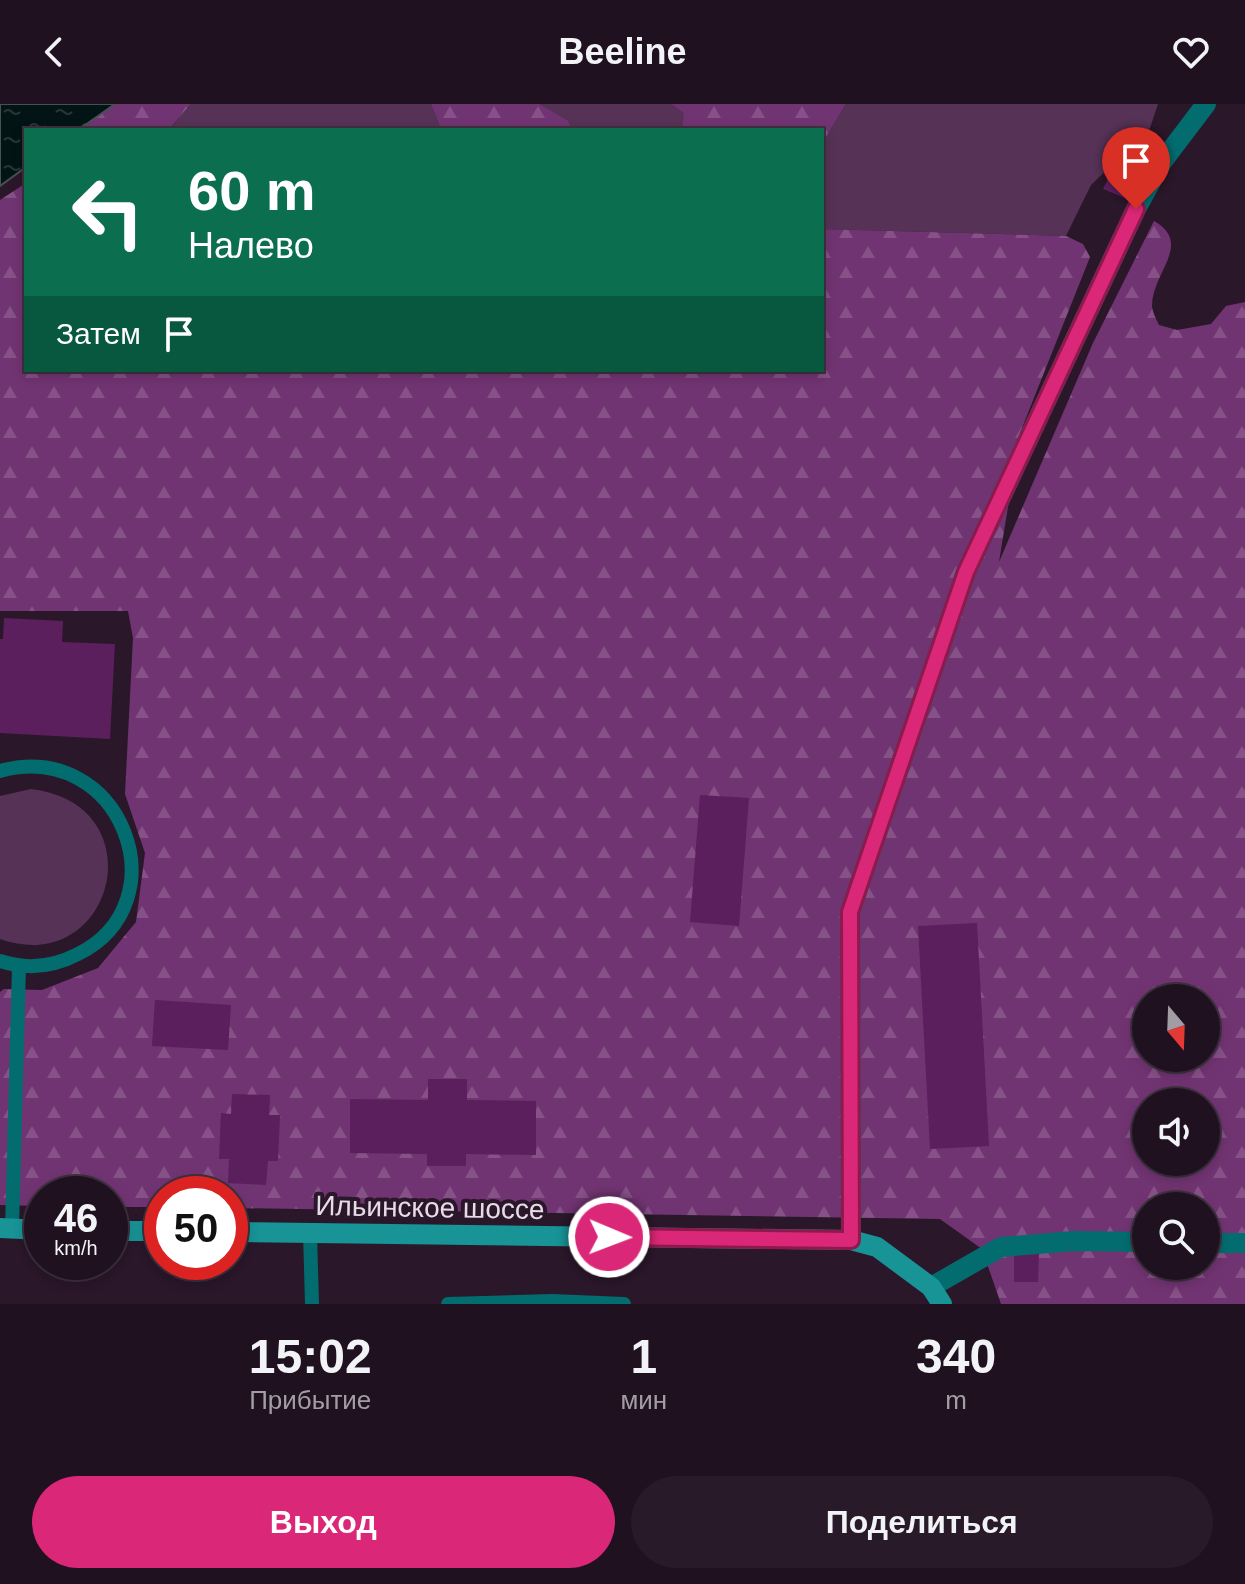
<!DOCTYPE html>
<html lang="ru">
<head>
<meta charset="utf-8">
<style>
	:root { --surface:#201120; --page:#281a29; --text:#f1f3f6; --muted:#a29da5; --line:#3d313e; --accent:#db2777 }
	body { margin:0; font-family:Arial,sans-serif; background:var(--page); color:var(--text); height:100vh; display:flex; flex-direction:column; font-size:30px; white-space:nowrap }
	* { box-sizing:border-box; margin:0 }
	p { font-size:26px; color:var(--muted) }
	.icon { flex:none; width:44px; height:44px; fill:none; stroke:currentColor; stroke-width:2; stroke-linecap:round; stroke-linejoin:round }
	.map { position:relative; height:1200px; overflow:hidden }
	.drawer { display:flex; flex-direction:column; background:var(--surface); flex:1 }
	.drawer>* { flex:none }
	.top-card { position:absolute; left:24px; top:24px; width:800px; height:244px; border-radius:0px; box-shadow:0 4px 12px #0003,0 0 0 2px var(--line); background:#0b6e4f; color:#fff; overflow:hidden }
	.needle { width:52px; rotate:161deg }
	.tools { position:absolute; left:1132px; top:880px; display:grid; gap:16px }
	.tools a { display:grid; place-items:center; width:88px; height:88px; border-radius:50%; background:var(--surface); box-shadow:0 4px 12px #0003,0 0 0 2px var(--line); font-size:40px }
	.speed { position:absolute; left:24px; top:1072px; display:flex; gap:16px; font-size:40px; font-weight:700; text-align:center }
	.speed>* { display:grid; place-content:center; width:104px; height:104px; border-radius:50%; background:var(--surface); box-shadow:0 4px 12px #0003,0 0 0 2px var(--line); line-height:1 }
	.speed small { font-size:20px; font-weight:400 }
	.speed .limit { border:12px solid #d22; background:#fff; color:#111 }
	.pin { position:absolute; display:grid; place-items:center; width:68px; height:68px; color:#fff; margin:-82px -34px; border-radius:50% 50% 50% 0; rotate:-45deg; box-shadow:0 0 8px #0007 }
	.pin .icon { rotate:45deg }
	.me { position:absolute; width:88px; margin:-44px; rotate:91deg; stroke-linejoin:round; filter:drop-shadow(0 0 6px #0008) }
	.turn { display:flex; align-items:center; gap:28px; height:168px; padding:0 32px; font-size:36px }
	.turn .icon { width:104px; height:104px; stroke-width:2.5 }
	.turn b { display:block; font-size:56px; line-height:68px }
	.then { display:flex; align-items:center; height:76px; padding:0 32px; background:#0003; gap:16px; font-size:30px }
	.eta { display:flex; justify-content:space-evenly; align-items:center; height:136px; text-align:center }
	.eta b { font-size:48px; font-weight:600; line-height:56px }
	.action { display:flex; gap:16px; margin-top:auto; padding:16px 32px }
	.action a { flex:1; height:92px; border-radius:48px; background:var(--accent); color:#fff; font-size:32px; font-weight:600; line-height:92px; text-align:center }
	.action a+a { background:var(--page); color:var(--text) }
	header { display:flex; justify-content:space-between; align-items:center; height:104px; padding:0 32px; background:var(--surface); font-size:36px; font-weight:600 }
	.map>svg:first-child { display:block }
	.grass { fill:#563256 }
	.forest { fill:url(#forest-firs); fill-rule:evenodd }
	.water { fill:url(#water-ripples); stroke:#485054; stroke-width:2 }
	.building { fill:#5b1f5d }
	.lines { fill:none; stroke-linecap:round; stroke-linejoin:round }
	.lane { stroke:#026c6e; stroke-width:14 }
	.street { stroke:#026c6e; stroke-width:20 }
	.secondary { stroke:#189396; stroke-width:20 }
	.route-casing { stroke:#8e194d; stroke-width:20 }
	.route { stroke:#db2777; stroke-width:14 }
	.labels { text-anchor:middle; stroke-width:8; stroke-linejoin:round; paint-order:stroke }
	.street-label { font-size:28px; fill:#e8dbe8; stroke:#2a172a }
</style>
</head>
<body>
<header><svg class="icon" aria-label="back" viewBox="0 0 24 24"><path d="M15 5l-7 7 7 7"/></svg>Beeline<svg class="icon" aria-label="heart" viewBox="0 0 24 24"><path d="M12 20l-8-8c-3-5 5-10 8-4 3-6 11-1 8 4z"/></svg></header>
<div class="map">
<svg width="1245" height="1200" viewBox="0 0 1245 1200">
	<defs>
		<pattern id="forest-firs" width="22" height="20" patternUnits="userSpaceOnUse" patternTransform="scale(2)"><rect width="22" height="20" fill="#713472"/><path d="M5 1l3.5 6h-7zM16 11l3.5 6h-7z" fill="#855186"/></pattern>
		<pattern id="water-ripples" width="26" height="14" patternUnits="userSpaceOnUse" patternTransform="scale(2)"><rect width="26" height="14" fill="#031415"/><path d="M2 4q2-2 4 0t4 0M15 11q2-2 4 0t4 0" fill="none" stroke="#283637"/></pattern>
	</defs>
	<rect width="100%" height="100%" fill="#2a172a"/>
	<path class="grass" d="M 191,0 L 431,0 L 441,26 L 168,26 Z
		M 540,0 L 671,0 L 685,9 L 682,26 L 572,26 L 567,17 Z
		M 846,0 L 1158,0 L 1150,24 L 1091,81 L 1066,132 L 822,125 L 822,40 Z
		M 31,685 C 158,700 114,875 0,835 L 0,692 Z"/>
	<path class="forest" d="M 115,0 L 191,0 L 168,26 L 78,26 Z
		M 431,0 L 540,0 L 568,17 L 572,26 L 441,26 Z
		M 671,0 L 846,0 L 822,40 L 822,26 L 682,26 L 684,9 Z
		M 26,79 L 26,266 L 822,266 L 822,125 L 1066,132 L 1083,140 L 1090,153 L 1020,329 L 999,458 L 1093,239 L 1154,117 C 1194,140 1151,169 1152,203 C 1153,209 1156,215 1159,221 L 1177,226 L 1211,220 L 1226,202 L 1245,198 L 1245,1200 L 1001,1200 L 982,1145 L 940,1115 L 230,1104 L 230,1090 L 162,1090 L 162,1103 L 110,1103 L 110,1090 L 42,1090 L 42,1102 L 0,1101 L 0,888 L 4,885 L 42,886 L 98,864 L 136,818 L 145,749 L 125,690 L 133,534 L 128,507 L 0,507 L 0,96 ZM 1146,894 L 1206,894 L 1206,954 L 1146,954 ZM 1146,998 L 1206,998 L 1206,1058 L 1146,1058 ZM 1146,1102 L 1206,1102 L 1206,1162 L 1146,1162 Z"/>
	<path class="water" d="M 0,0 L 115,0 L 78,26 L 26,26 L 26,63 L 0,82 Z"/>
	<path class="building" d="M 1114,63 L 1131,71 L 1135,80 L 1125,94 L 1103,85 Z
		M 4,514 L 63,517 L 62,538 L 115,540 L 110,635 L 0,629 L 0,535 L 3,535 Z
		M 700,691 L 749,694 L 739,822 L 690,818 Z
		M 977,819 L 989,1042 L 930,1045 L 918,822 Z
		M 155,896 L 231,901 L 228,946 L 152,942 Z
		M 428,975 L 467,975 L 467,996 L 536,997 L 536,1051 L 466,1050 L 466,1062 L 427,1062 L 427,1050 L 350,1049 L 350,995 L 428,996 Z
		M 232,990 L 270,991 L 269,1011 L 280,1011 L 278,1057 L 268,1057 L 266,1081 L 228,1079 L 229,1055 L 219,1055 L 221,1009 L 231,1010 Z
		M 1039,1150 L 1038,1178 L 1014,1178 L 1014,1151 Z"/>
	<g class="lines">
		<path class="lane" d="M 0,667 C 121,634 183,798 78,850 C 53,863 27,866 0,857
			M 12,1125 L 19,862
			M 310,1129 L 312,1200
			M 448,1200 L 552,1197 L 624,1200"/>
		<path class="street" d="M 851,1136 L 850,808 L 966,468 L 1136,105 L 1162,58 L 1206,0
			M 1206,1139 L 1245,1139
			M 931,1183 L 1001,1143 L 1074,1137 L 1146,1138"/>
		<path class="secondary" d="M 0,1124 L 42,1126
			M 110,1127 L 162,1127
			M 230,1128 L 851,1136 L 877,1143 L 931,1183 L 942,1200"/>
	</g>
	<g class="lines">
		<g class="route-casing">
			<path id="route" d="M 609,1133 L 851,1136 L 850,808 L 966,468 L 1136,105"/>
		</g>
		<use href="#route" class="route"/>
	</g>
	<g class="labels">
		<g class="street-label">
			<text transform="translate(430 1103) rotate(1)" y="10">Ильинское шоссе</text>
		</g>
	</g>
</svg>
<div class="tools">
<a><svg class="needle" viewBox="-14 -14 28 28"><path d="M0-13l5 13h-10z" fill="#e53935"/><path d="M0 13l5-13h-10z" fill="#a29da5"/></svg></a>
<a><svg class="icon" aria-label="sound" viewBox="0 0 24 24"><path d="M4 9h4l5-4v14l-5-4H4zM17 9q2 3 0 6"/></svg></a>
<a><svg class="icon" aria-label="search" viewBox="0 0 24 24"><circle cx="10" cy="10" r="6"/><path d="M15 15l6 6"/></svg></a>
</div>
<div class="speed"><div>46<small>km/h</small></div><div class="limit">50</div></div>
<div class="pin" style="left:1136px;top:105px;background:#d93025"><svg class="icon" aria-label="arrive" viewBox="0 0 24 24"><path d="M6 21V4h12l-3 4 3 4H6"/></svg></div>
<svg class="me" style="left:609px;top:1133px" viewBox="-20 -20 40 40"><circle r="17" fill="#db2777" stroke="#fff" stroke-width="3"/><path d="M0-11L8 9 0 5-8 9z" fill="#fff"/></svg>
<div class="top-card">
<div class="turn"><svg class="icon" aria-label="left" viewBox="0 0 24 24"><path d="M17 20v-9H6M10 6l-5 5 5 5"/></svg><div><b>60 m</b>Налево</div></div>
<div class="then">Затем<svg class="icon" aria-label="arrive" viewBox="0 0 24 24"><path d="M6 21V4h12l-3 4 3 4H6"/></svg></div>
</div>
</div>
<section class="drawer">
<div class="eta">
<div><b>15:02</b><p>Прибытие</p></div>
<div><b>1</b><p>мин</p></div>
<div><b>340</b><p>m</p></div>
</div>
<div class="action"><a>Выход</a><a>Поделиться</a></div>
</section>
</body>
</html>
